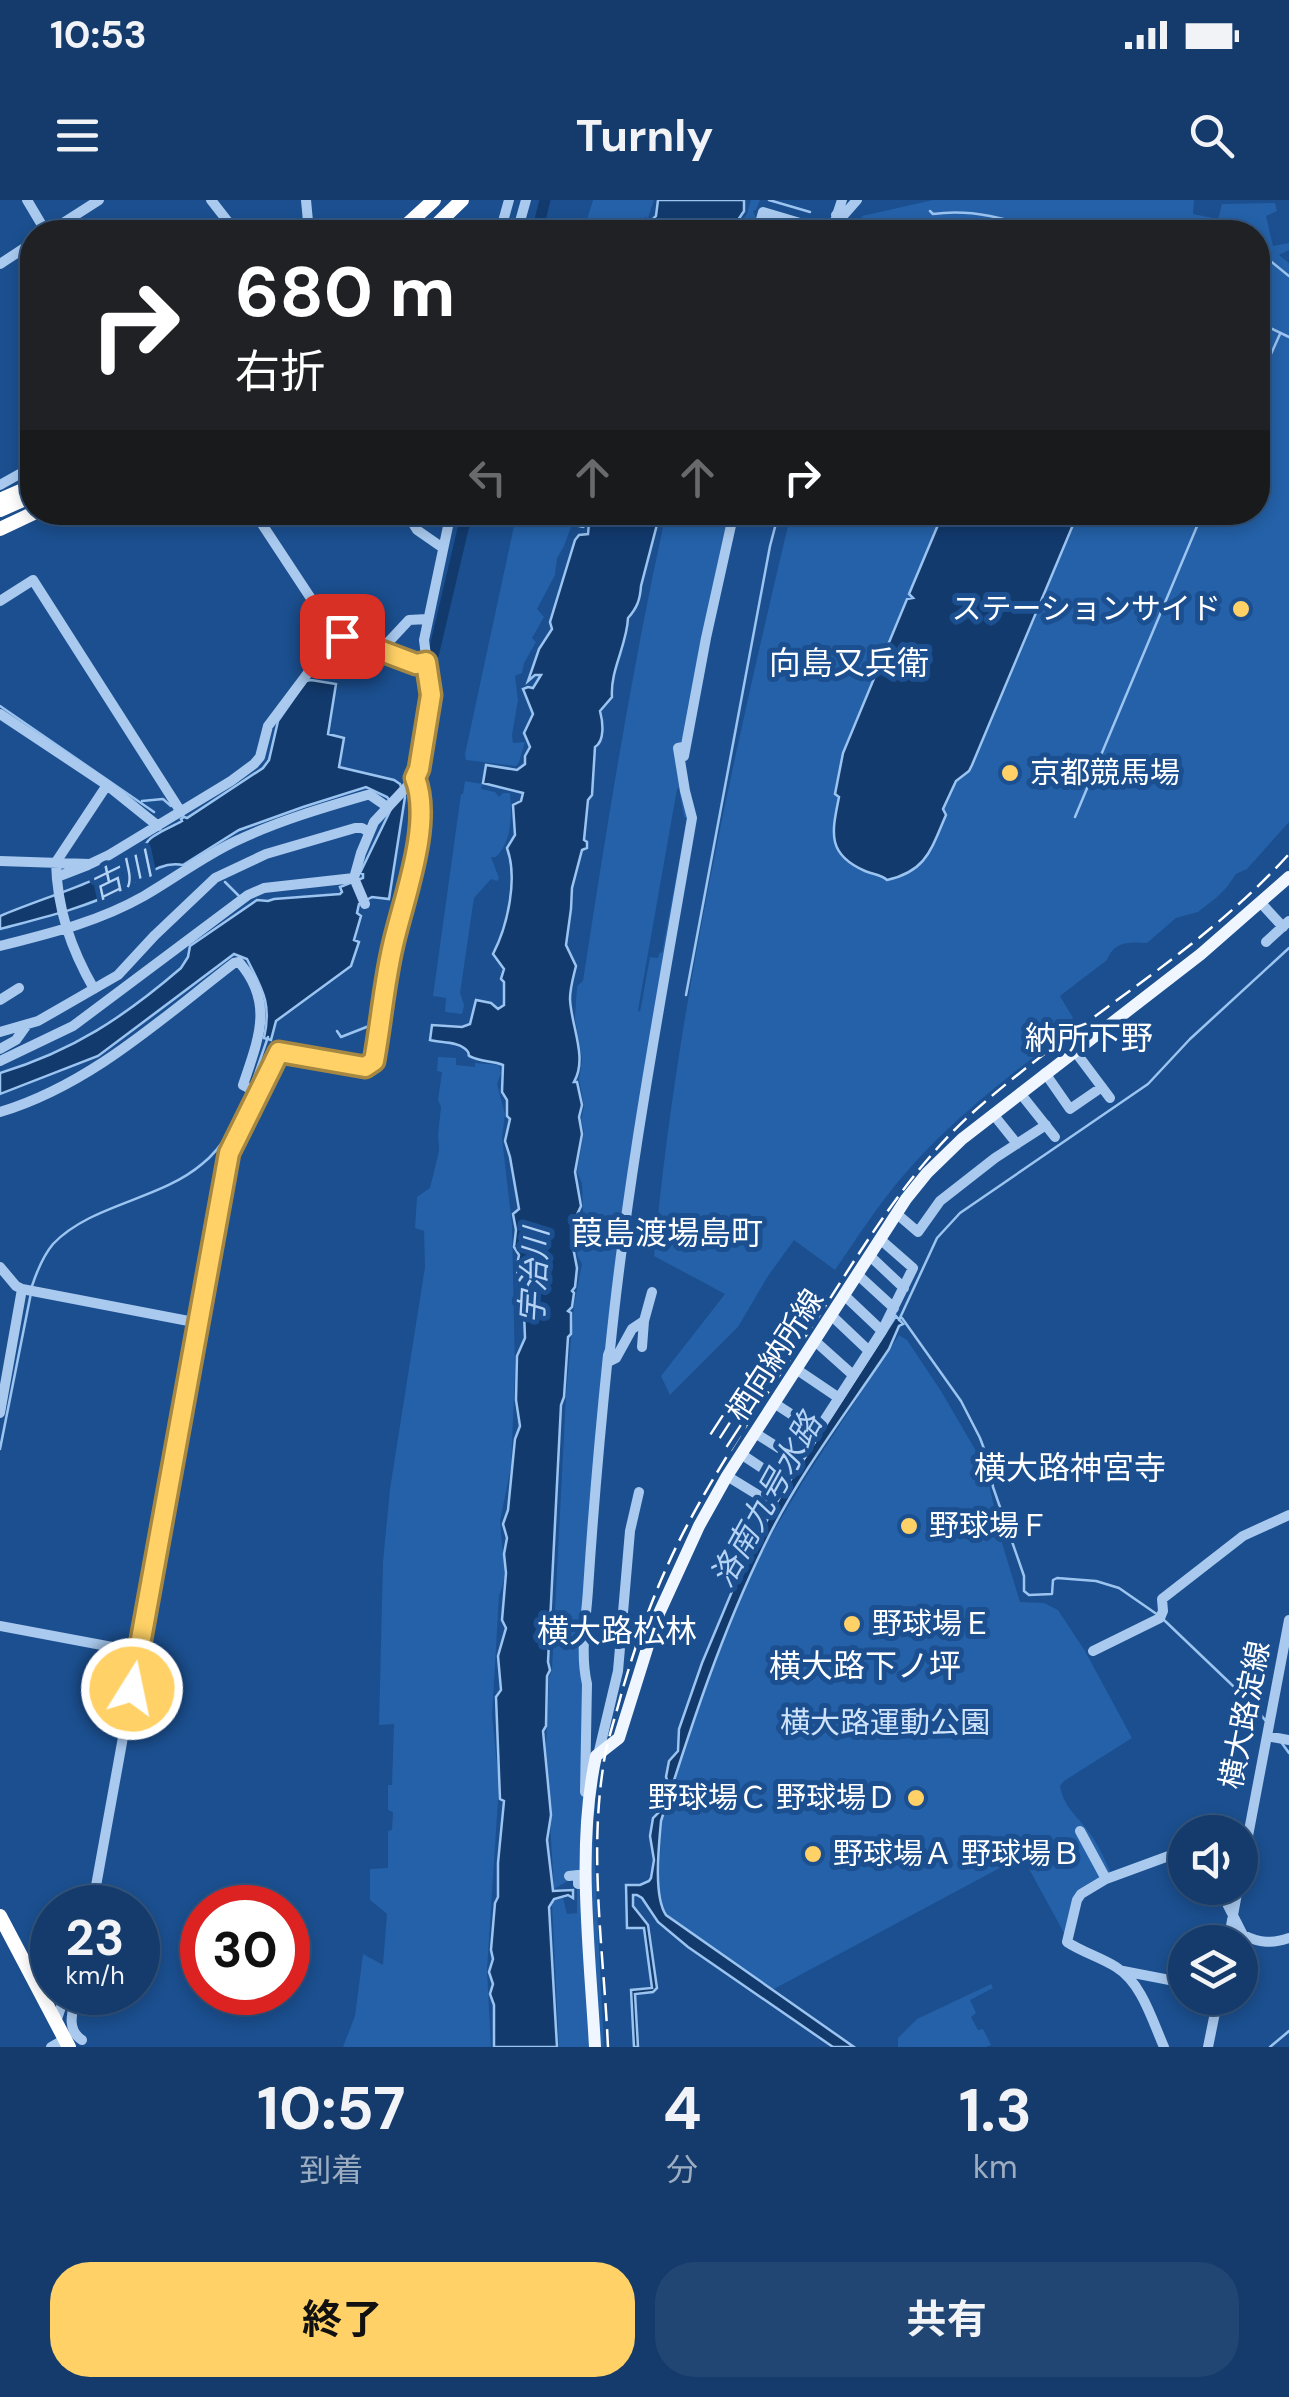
<!DOCTYPE html>
<html lang="ja">
<head>
<meta charset="utf-8">
<style>
	:root { --surface:#143b6b; --page:#214673; --text:#f1f3f6; --muted:#9dadc1; --line:#33557e; --accent:#ffd166 }
	body { margin:0; font-family:"DM Sans","Noto Sans JP",sans-serif; background:var(--page); color:var(--text); height:100vh; display:flex; flex-direction:column; font-size:38px; white-space:nowrap }
	* { box-sizing:border-box; margin:0 }
	p { font-size:32px; color:var(--muted) }
	.icon { flex:none; width:55px; height:55px; fill:none; stroke:currentColor; stroke-width:2; stroke-linecap:round; stroke-linejoin:round }
	.map { position:relative; height:1847px; overflow:hidden }
	.side { display:flex; flex-direction:column; background:var(--surface); flex:1 }
	.side>* { flex:none }
	.guide { position:absolute; left:20px; top:20px; width:1250px; height:305px; border-radius:40px; box-shadow:0 5px 15px #0003,0 0 0 2px var(--line); background:#202124; color:#fff; overflow:hidden }
	.buttons { position:absolute; left:1168px; top:1615px; display:grid; gap:20px }
	.buttons a { display:grid; place-items:center; width:90px; height:90px; border-radius:50%; background:var(--surface); box-shadow:0 5px 15px #0003,0 0 0 2px var(--line); font-size:50px }
	.speed { position:absolute; left:30px; top:1685px; display:flex; gap:20px; font-size:50px; font-weight:700; text-align:center }
	.speed>* { display:grid; place-content:center; width:130px; height:130px; border-radius:50%; background:var(--surface); box-shadow:0 5px 15px #0003,0 0 0 2px var(--line); line-height:1 }
	.speed small { font-size:25px; font-weight:400 }
	.speed .limit { border:15px solid #d22; background:#fff; color:#111 }
	.pin { position:absolute; display:grid; place-items:center; width:85px; height:85px; color:#fff; margin:-42px; border-radius:20px; box-shadow:0 5px 15px #0006 }
	.me { position:absolute; width:110px; margin:-55px; rotate:10deg; stroke-linejoin:round; filter:drop-shadow(0 0 8px #0008) }
	.turn { display:flex; align-items:center; gap:35px; height:210px; padding:0 50px; font-size:45px }
	.turn .icon { width:130px; height:130px; stroke-width:2.5 }
	.turn b { display:block; font-size:70px; line-height:85px }
	.lanes { display:flex; align-items:center; height:95px; padding:0 50px; background:#0003; justify-content:center; gap:50px; direction:ltr }
	.lanes .off { opacity:.35 }
	.eta { display:flex; justify-content:space-evenly; align-items:center; height:170px; text-align:center }
	.eta b { font-size:60px; font-weight:700; line-height:70px }
	.button { display:flex; gap:20px; margin-top:auto; padding:20px 50px }
	.button a { flex:1; height:115px; border-radius:40px; background:var(--accent); color:#111; font-size:40px; font-weight:700; line-height:115px; text-align:center }
	.button a+a { background:var(--page); color:var(--text) }
	.status { display:flex; justify-content:space-between; align-items:center; height:70px; padding:0 50px; background:var(--surface); direction:ltr }
	.status svg { height:28px; fill:currentColor }
	header { display:flex; justify-content:space-between; align-items:center; height:130px; padding:0 50px; background:var(--surface); font-size:45px; font-weight:700 }
	.map>svg:first-child { display:block }
	.green { fill:#2461a8; fill-rule:evenodd }
	.water { fill:#123a6d; stroke:#9cc4f0; stroke-width:2.5 }
	.lines { fill:none; stroke-linecap:round; stroke-linejoin:round }
	.stream { stroke:#9cc4f0; stroke-width:2.5 }
	.river { stroke:#123a6d; stroke-width:11 }
	.minor { stroke:#a9c9ee; stroke-width:10 }
	.major { stroke:#f0f6ff; stroke-width:12 }
	.highway { stroke:#fff; stroke-width:14 }
	.rail { stroke:#fff; stroke-width:2.5; stroke-dasharray:18 8; stroke-linecap:butt }
	.route-casing { stroke:#a68842; stroke-width:25 }
	.route { stroke:#ffd166; stroke-width:18 }
	.poi-dot { fill:#ffd166; stroke:#1b4f8f; stroke-width:4 }
	.labels { text-anchor:middle; stroke-width:10; stroke-linejoin:round; paint-order:stroke }
	.poi-label { font-size:30px; fill:#fff; stroke:#1b4f8f; text-anchor:start }
	.street-label { font-size:30px; fill:#fff; stroke:#1b4f8f }
	.park-label { font-size:30px; fill:#cfe3fa; stroke:#1b4f8f }
	.neighbourhood-label { font-size:32px; fill:#fff; stroke:#1b4f8f }
	.water-label { font-size:32px; font-style:italic; fill:#b5d3f5; stroke:#1b4f8f }
</style>
</head>
<body>
<div class="status"><b>10:53</b><svg viewBox="0 0 49 12"><path d="M0 12V9h3v3zM5 12V6h3v6zM10 12V3h3v9zM15 12V0h3v12zM26 1h20v11H26zM47 4h2v5h-2z"/></svg></div>
<header><svg class="icon" aria-label="menu" viewBox="0 0 24 24"><path d="M4 6h16M4 12h16M4 18h16"/></svg>Turnly<svg class="icon" aria-label="search" viewBox="0 0 24 24"><circle cx="10" cy="10" r="6"/><path d="M15 15l6 6"/></svg></header>
<div class="map">
<svg width="1289" height="1847" viewBox="0 0 1289 1847">
	<rect width="100%" height="100%" fill="#1b4f8f"/>
	<path class="green" d="M 593,0 L 654,0 L 648,18 L 645,17 L 636,32 L 583,32 Z
		M 751,0 L 760,0 L 756,10 L 753,11 L 756,18 L 751,27 L 758,30 L 763,12 L 810,26 L 808,32 L 733,32 L 747,14 Z
		M 933,0 L 1194,0 L 1193,14 L 1218,19 L 1222,4 L 1275,3 L 1277,11 L 1266,16 L 1273,46 L 1289,43 L 1289,50 L 1279,55 L 1289,63 L 1289,622 L 1247,669 L 1236,674 L 1227,687 L 1216,698 L 1198,712 L 1176,718 L 1147,743 C 1130,742 1114,741 1107,760 L 1060,796 L 1073,818 L 1055,831 L 1059,838 C 1004,879 948,923 903,976 C 878,1005 857,1038 835,1070 L 794,1040 L 768,1076 L 738,1127 L 670,1195 L 661,1176 L 725,1094 L 654,1056 C 677,805 733,558 791,313 L 1258,312 L 1258,32 L 857,32 L 862,16 Z
		M 517,312 L 574,313 L 575,316 L 564,346 L 557,358 L 555,375 L 537,409 L 544,417 L 532,438 L 536,442 L 524,463 L 522,473 L 515,476 L 518,500 L 512,535 L 513,543 L 525,542 L 519,562 L 516,566 L 466,560 L 465,554 Z
		M 666,313 L 734,313 L 684,556 L 692,618 L 613,1125 L 584,1470 L 583,1684 L 578,1675 L 554,1689 L 550,1623 L 552,1614 L 546,1549 L 549,1478 L 552,1469 L 566,1196 L 574,1105 L 582,1064 L 577,1055 L 577,1025 L 583,1013 L 582,983 L 577,972 L 584,932 L 581,920 L 584,906 L 579,879 L 582,860 L 575,818 L 577,786 L 583,781 C 607,624 632,468 666,313 ZM 679,588 L 684,617 L 687,618 L 662,753 L 660,752 L 658,758 L 650,757 L 640,812 L 638,810 L 677,589 Z
		M 465,581 L 482,584 L 481,589 L 495,592 L 499,597 L 503,593 L 510,593 C 512,614 512,642 496,657 L 491,657 L 499,678 L 497,681 L 491,679 L 474,698 L 460,793 L 464,805 L 462,814 L 445,812 L 446,798 L 433,796 L 461,594 L 463,594 Z
		M 438,857 L 456,858 L 456,865 L 475,867 L 475,863 L 499,865 L 501,873 L 497,884 L 505,914 L 502,938 L 512,1025 L 515,1172 L 511,1267 L 500,1321 L 505,1377 L 499,1396 L 492,1516 L 499,1584 L 487,1770 L 491,1847 L 343,1847 L 355,1816 L 363,1754 L 383,1765 L 387,1714 L 370,1700 L 370,1669 L 388,1668 L 388,1631 L 392,1630 L 393,1612 L 388,1610 L 388,1585 L 392,1585 L 394,1524 L 379,1525 L 383,1362 L 390,1289 L 425,1067 L 424,1031 L 415,1028 L 417,997 L 430,988 L 439,951 L 438,935 L 441,907 L 438,900 L 442,872 L 437,871 Z
		M 899,1135 L 907,1140 L 941,1191 L 976,1251 L 989,1284 L 1002,1343 L 1020,1402 L 1044,1403 L 1058,1410 L 1085,1451 L 1132,1538 L 1064,1581 L 1060,1586 C 1064,1609 1080,1618 1091,1635 C 1099,1646 1105,1660 1111,1673 L 1075,1696 L 1064,1733 L 1022,1656 L 772,1790 L 670,1717 C 662,1709 658,1702 658,1690 L 662,1619 L 689,1530 L 723,1440 L 760,1354 L 807,1275 Z
		M 597,1581 L 593,1630 L 604,1847 L 598,1847 L 590,1676 L 589,1611 Z
		M 577,1689 L 584,1690 L 590,1847 L 559,1847 L 552,1705 L 554,1699 L 563,1698 L 567,1714 L 577,1713 Z
		M 991,1784 L 993,1788 L 970,1800 L 976,1813 L 971,1817 L 978,1830 L 983,1829 L 991,1845 L 986,1847 L 898,1847 L 898,1838 L 917,1819 Z"/>
	<path class="water" d="M 658,0 L 744,0 L 744,11 L 730,32 L 646,32 L 649,23 L 656,16 Z
		M 582,313 L 660,313 L 641,386 C 640,400 637,408 628,418 C 627,445 610,470 612,497 L 600,511 C 603,522 605,541 595,547 L 592,595 L 588,600 L 584,640 L 587,642 L 587,648 L 582,650 L 572,688 L 571,709 L 566,745 L 576,766 C 573,778 570,788 570,799 C 571,826 588,858 574,882 L 577,882 L 582,905 L 579,917 L 582,934 L 575,972 L 581,1006 L 574,1021 L 576,1032 L 572,1042 L 577,1068 L 575,1087 L 572,1091 L 574,1093 L 572,1107 L 568,1111 L 571,1113 L 571,1134 L 568,1137 L 564,1197 L 561,1205 L 548,1462 L 550,1470 L 547,1476 L 546,1526 L 543,1531 L 551,1615 L 547,1640 L 553,1691 L 573,1690 L 573,1698 L 568,1695 L 554,1699 L 549,1707 L 557,1847 L 494,1847 L 494,1805 L 490,1794 L 493,1784 L 489,1772 L 493,1759 L 491,1750 L 495,1703 L 498,1697 L 498,1663 L 504,1601 L 500,1599 L 496,1497 L 501,1490 L 498,1456 L 506,1428 L 502,1420 L 506,1373 L 504,1354 L 507,1338 L 503,1324 L 508,1310 L 515,1239 L 520,1226 L 516,1200 L 517,1156 L 525,1138 L 524,1112 L 519,1108 L 517,1065 L 519,1055 L 514,1047 L 516,1030 L 513,1014 L 519,1009 L 510,957 L 505,941 L 510,919 L 507,916 L 507,900 L 502,892 L 503,865 C 494,861 486,862 477,859 C 461,854 475,856 464,848 C 456,841 440,843 430,840 L 432,825 L 462,827 L 470,824 L 476,800 L 491,803 L 498,809 L 504,805 L 504,782 L 501,779 L 504,769 L 493,754 C 508,725 518,678 507,648 L 515,635 L 513,605 L 521,601 L 523,593 L 483,583 L 486,565 L 517,570 L 525,564 L 525,556 L 530,547 L 524,533 L 533,514 L 523,489 L 528,487 L 533,488 L 541,475 L 535,475 L 528,481 L 539,449 L 552,429 L 550,422 L 575,340 L 579,335 L 588,334 L 589,323 L 583,327 L 579,326 Z
		M 943,313 L 1078,313 L 972,565 L 969,571 L 956,581 L 943,609 L 946,615 C 931,649 927,671 887,680 C 880,674 874,675 865,671 C 826,654 832,632 839,597 L 835,594 L 843,553 L 907,399 L 913,398 L 909,394 Z
		M 311,480 L 336,484 L 328,534 L 344,538 L 339,567 L 394,580 L 400,584 L 405,597 L 389,699 L 372,697 L 359,704 L 357,713 L 361,716 L 354,740 L 359,742 L 351,766 L 276,821 L 271,840 L 264,838 C 272,803 262,789 247,759 L 234,754 L 98,856 L 0,894 L 0,873 C 73,851 124,817 181,768 L 188,757 L 190,746 L 257,700 L 268,701 L 274,699 L 340,694 L 342,692 L 340,687 L 363,678 L 363,674 L 360,673 L 393,605 L 387,597 L 366,587 L 303,607 L 239,630 L 183,665 C 159,660 141,680 120,690 C 82,709 41,718 0,729 L 0,716 C 45,697 91,685 133,660 C 143,654 142,649 148,641 C 154,633 172,627 182,621 L 181,619 L 184,617 L 187,618 L 263,568 L 269,560 L 278,521 L 306,481 Z
		M 896,1116 L 903,1124 L 899,1126 L 889,1149 C 847,1212 799,1274 766,1342 C 722,1431 691,1526 661,1621 C 659,1644 653,1696 666,1715 L 854,1847 L 833,1847 L 688,1747 L 658,1722 L 642,1698 L 637,1695 L 633,1695 L 633,1706 L 648,1725 L 657,1788 L 653,1792 L 635,1794 L 638,1847 L 634,1847 L 631,1790 L 652,1788 L 644,1728 L 627,1728 L 626,1685 L 640,1685 L 649,1681 L 651,1678 L 654,1660 L 650,1636 L 653,1618 L 664,1607 L 667,1597 L 669,1585 L 666,1577 L 669,1561 L 678,1551 L 679,1529 L 702,1463 L 746,1358 L 784,1290 Z"/>
	<g class="lines">
		<path class="stream" d="M 769,0 L 810,12
			M 930,11 L 933,14 C 974,8 1010,20 1048,32
			M 887,32 L 888,22
			M 1202,32 L 1216,24 L 1229,32
			M 1258,51 L 1289,76
			M 1258,122 L 1289,137
			M 1258,183 L 1280,134
			M 0,506 L 154,612
			M 142,601 L 163,599 L 171,606
			M 1075,617 L 1203,312
			M 225,682 L 239,696
			M 686,795 L 770,346 L 779,312
			M 337,831 L 341,837 L 369,826
			M 251,886 L 268,837
			M 32,1086 C 37,1071 43,1056 53,1044 C 91,1004 160,1000 202,964 C 224,947 237,919 248,894
			M 902,1118 L 961,1201 L 980,1238 L 989,1262 L 993,1287 L 1024,1376 L 1024,1391 L 1029,1395 L 1052,1394 L 1053,1380 L 1057,1378 L 1096,1381 L 1119,1388 L 1158,1415
			M 899,1120 L 937,1038 L 960,1013 L 1148,884 L 1190,839 L 1289,748
			M 0,1249 L 31,1093
			M 1164,1420 L 1254,1506 L 1265,1520
			M 1281,1542 L 1289,1553
			M 659,1612 L 669,1582
			M 1270,1847 L 1289,1831"/>
		<path class="river" d="M 537,32 L 545,0
			M 433,456 L 467,312"/>
		<path class="minor" d="M 27,0 L 46,32
			M 211,0 L 236,32
			M 306,0 L 309,32
			M 836,15 L 842,17 L 857,0
			M 833,27 L 842,0
			M 758,30 L 763,12 L 810,26 L 808,32
			M 49,32 L 99,0
			M 500,32 L 509,0
			M 517,32 L 526,0
			M 0,64 L 32,43
			M 0,285 L 32,267
			M 254,312 L 337,438 L 342,436 L 381,450 L 409,420 L 427,419
			M 406,312 L 417,330 L 443,348
			M 0,401 L 33,380 L 181,612
			M 381,450 L 416,464 L 426,462
			M 0,514 L 107,585 L 158,626
			M 0,661 L 90,664 L 109,655 L 231,581 L 254,564 L 260,557 L 268,526 L 332,441 L 337,438
			M 57,677 L 88,665
			M 354,678 L 365,704
			M 1261,703 L 1283,727
			M 1266,742 L 1289,721
			M 0,746 C 51,733 98,722 144,696 C 175,678 204,656 236,641 C 278,621 322,608 367,595 L 370,595 L 386,606
			M 94,789 C 71,749 57,709 56,662 L 107,585
			M 0,800 L 19,788
			M 0,832 L 38,821 L 118,775 L 155,735 L 215,678 L 266,654 L 355,628 L 362,628 L 369,632
			M 0,849 L 16,840 L 26,826
			M 1074,850 L 1110,898
			M 0,861 L 73,826 L 248,695 L 264,688 L 354,678 L 361,653 L 374,622 L 415,578 L 419,569 L 431,495 L 424,440 L 451,312
			M 1045,873 L 1070,909 L 1102,887
			M 1020,893 L 1055,937
			M 0,912 C 90,885 161,819 234,763 L 239,762 C 275,803 258,840 243,885 L 258,893
			M 993,914 L 1017,944
			M 897,1014 L 918,1032 L 940,1001 L 995,958 L 1046,925
			M 870,1056 L 904,1088
			M 0,1067 L 16,1086 L 22,1089 L 199,1123
			M 858,1075 L 894,1108
			M 844,1095 L 882,1131
			M 831,1115 L 869,1151
			M 815,1141 L 853,1175
			M 642,1147 L 644,1121
			M 610,1161 L 616,1158 L 632,1129 L 644,1121 L 652,1092
			M 796,1169 L 839,1198
			M 774,1203 L 817,1231
			M 0,1213 L 22,1089
			M 755,1233 L 798,1260
			M 741,1254 L 783,1282
			M 727,1276 L 771,1303 L 882,1131 L 913,1068 L 881,1040
			M 0,1426 L 139,1452
			M 1093,1451 L 1160,1418 L 1163,1411 L 1162,1399 L 1243,1336 L 1289,1315
			M 1267,1536 L 1289,1540
			M 599,1551 L 618,1471 L 630,1331 L 639,1292
			M 585,1592 L 587,1484 C 580,1454 586,1420 588,1390 C 593,1312 600,1233 608,1155 L 610,1150 C 628,971 662,795 692,618 L 685,591 L 678,548 L 683,547 L 684,556 L 706,438 L 734,312
			M 1080,1631 L 1106,1679 L 1185,1650
			M 569,1676 L 578,1675 L 578,1684 L 583,1684 L 583,1678
			M 1240,1678 L 1289,1420
			M 1106,1679 L 1081,1694 L 1077,1700 L 1067,1742 C 1082,1752 1100,1757 1116,1767 C 1142,1783 1152,1820 1164,1847
			M 1219,1688 L 1243,1735 C 1260,1743 1272,1744 1289,1738
			M 92,1708 L 229,953 L 279,852 L 365,867 L 374,861 C 381,823 384,783 393,745 C 403,700 433,622 415,578
			M 1228,1742 L 1238,1688
			M 1123,1771 L 1185,1783
			M 77,1792 C 73,1810 65,1829 82,1840
			M 56,1822 L 66,1792
			M 51,1847 L 58,1843
			M 1208,1847 L 1218,1798"/>
		<path class="major" d="M 595,1847 C 590,1754 576,1647 596,1556 L 619,1538 L 656,1420 L 699,1326 L 727,1276 L 906,999 L 927,973 L 962,939 L 1201,754 L 1289,677"/>
		<path class="highway" d="M 399,32 L 434,0
			M 429,32 L 462,0
			M 0,300 L 32,286
			M 0,310 L 32,296
			M 0,329 L 36,312
			M 0,1716 L 69,1847"/>
		<path class="rail" d="M 608,1847 C 604,1755 589,1660 603,1568 C 606,1543 615,1519 621,1495 C 638,1435 660,1375 690,1320 C 727,1251 772,1187 815,1122 C 864,1046 910,967 979,907 C 1079,819 1200,753 1289,654"/>
	</g>
	<g class="lines">
		<g class="route-casing">
			<path id="route" d="M 132,1489 L 229,953 L 279,852 L 365,867 L 374,861 C 381,823 384,783 393,745 C 403,700 433,623 415,578 L 419,569 L 431,495 L 426,462 L 416,464 L 342,436"/>
		</g>
		<use href="#route" class="route"/>
	</g>
	<g class="poi-dot">
		<circle cx="1241" cy="409" r="10"/>
		<circle cx="1010" cy="573" r="10"/>
		<circle cx="909" cy="1326" r="10"/>
		<circle cx="852" cy="1424" r="10"/>
		<circle cx="916" cy="1598" r="10"/>
		<circle cx="813" cy="1654" r="10"/>
	</g>
	<g class="labels">
		<g class="poi-label">
			<text x="1221" y="419" text-anchor="end">ステーションサイド</text>
			<text x="1030" y="583">京都競馬場</text>
			<text x="929" y="1336">野球場Ｆ</text>
			<text x="872" y="1434">野球場Ｅ</text>
			<text x="896" y="1608" text-anchor="end">野球場Ｃ 野球場Ｄ</text>
			<text x="833" y="1664">野球場Ａ 野球場Ｂ</text>
		</g>
		<g class="street-label">
			<text transform="translate(767 1168) rotate(-57)" y="10">三栖向納所線</text>
			<text transform="translate(1245 1515) rotate(-79)" y="10">横大路淀線</text>
		</g>
		<g class="park-label">
			<text x="885" y="1533">横大路運動公園</text>
		</g>
		<g class="neighbourhood-label">
			<text x="849" y="474">向島又兵衛</text>
			<text x="1089" y="849">納所下野</text>
			<text x="667" y="1044">葭島渡場島町</text>
			<text x="1070" y="1279">横大路神宮寺</text>
			<text x="617" y="1442">横大路松林</text>
			<text x="865" y="1477">横大路下ノ坪</text>
		</g>
		<g class="water-label">
			<text transform="translate(121 676) rotate(-26)" y="11">古川</text>
			<text transform="translate(534 1076) rotate(-87)" y="11">宇治川</text>
			<text transform="translate(766 1300) rotate(-61)" y="11">洛南九号水路</text>
		</g>
	</g>
</svg>
<div class="buttons">
<a><svg class="icon" aria-label="sound" viewBox="0 0 24 24"><path d="M4 9h4l5-4v14l-5-4H4zM17 9q2 3 0 6"/></svg></a>
<a><svg class="icon" aria-label="layers" viewBox="0 0 24 24"><path d="M12 4l9 5-9 5-9-5zM3 14l9 5 9-5"/></svg></a>
</div>
<div class="speed"><div>23<small>km/h</small></div><div class="limit">30</div></div>
<div class="pin" style="left:342px;top:436px;background:#d93025"><svg class="icon" aria-label="arrive" viewBox="0 0 24 24"><path d="M6 21V4h12l-3 4 3 4H6"/></svg></div>
<svg class="me" style="left:132px;top:1489px" viewBox="-20 -20 40 40"><circle r="17" fill="#ffd166" stroke="#fff" stroke-width="3"/><path d="M0-11L8 9 0 5-8 9z" fill="#fff"/></svg>
<div class="guide">
<div class="turn"><svg class="icon" aria-label="right" viewBox="0 0 24 24"><path d="M7 20v-9h11M14 6l5 5-5 5"/></svg><div><b>680 m</b>右折</div></div>
<div class="lanes"><svg class="icon off" aria-label="left" viewBox="0 0 24 24"><path d="M17 20v-9H6M10 6l-5 5 5 5"/></svg><svg class="icon off" aria-label="ahead" viewBox="0 0 24 24"><path d="M12 20V5M6 11l6-6 6 6"/></svg><svg class="icon off" aria-label="ahead" viewBox="0 0 24 24"><path d="M12 20V5M6 11l6-6 6 6"/></svg><svg class="icon" aria-label="right" viewBox="0 0 24 24"><path d="M7 20v-9h11M14 6l5 5-5 5"/></svg></div>
</div>
</div>
<section class="side">
<div class="eta">
<div><b>10:57</b><p>到着</p></div>
<div><b>4</b><p>分</p></div>
<div><b>1.3</b><p>km</p></div>
</div>
<div class="button"><a>終了</a><a>共有</a></div>
</section>
</body>
</html>
